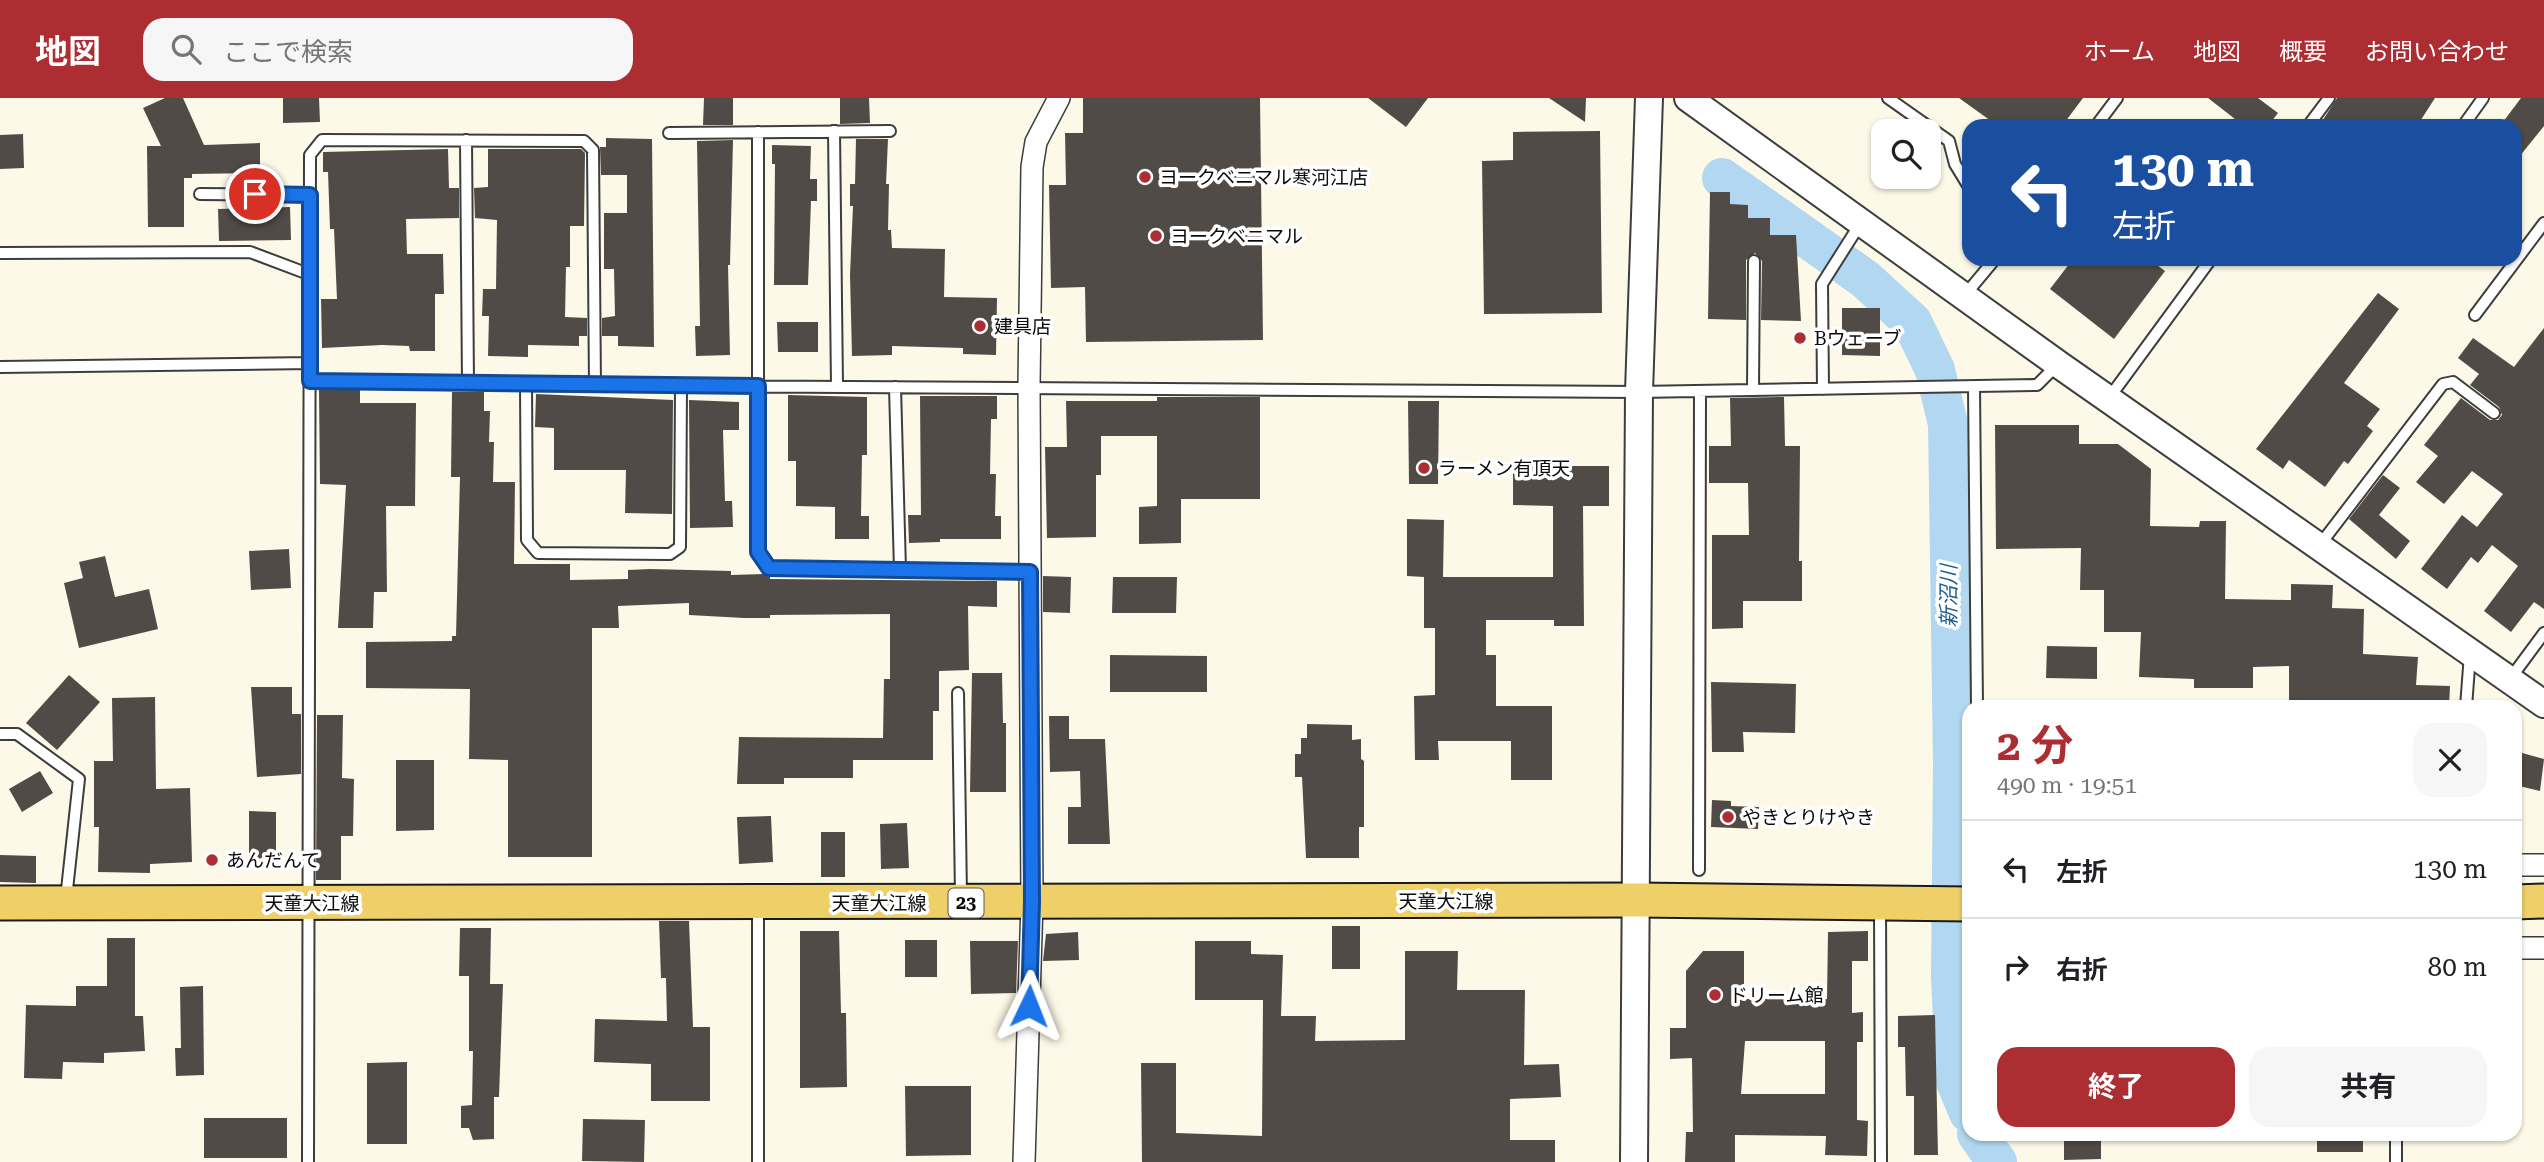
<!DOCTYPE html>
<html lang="ja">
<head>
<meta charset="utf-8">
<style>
	:root { --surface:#fff; --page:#f6f6f6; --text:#202124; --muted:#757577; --line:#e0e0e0; --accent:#ad2e32 }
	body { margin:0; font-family:"Roboto Serif","Noto Sans JP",serif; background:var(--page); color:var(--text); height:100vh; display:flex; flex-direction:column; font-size:26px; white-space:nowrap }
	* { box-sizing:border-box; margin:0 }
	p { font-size:23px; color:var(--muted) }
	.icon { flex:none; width:38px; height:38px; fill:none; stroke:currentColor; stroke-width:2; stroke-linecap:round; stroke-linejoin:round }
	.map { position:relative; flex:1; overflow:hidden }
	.panel { position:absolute; left:1962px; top:602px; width:560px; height:441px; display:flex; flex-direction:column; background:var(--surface); border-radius:21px; box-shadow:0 2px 5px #0004 }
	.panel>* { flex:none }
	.hud { position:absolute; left:1962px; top:21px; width:560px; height:147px; border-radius:21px; box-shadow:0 2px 5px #0004; background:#1a4fa0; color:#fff; overflow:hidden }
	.fabs { position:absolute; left:1871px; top:21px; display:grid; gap:14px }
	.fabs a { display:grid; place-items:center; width:70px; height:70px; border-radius:14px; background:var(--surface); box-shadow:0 2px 5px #0004; font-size:35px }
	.pin { position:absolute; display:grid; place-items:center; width:60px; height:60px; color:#fff; margin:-30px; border:4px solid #fff; border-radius:50%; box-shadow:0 2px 7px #0007 }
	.me { position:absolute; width:77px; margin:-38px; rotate:2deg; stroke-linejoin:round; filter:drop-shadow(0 0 5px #0008) }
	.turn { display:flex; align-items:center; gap:24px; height:147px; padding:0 35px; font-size:32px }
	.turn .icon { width:91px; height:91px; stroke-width:2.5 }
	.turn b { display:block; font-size:49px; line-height:60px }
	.round { display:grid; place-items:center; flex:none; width:74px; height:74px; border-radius:21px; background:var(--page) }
	.summary { display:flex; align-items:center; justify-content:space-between; height:119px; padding:0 35px }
	h1 { font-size:42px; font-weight:700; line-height:52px; color:var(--accent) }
	.primary-button { display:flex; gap:14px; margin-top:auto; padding:14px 35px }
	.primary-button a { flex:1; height:80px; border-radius:21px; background:var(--accent); color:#fff; font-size:28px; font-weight:700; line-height:80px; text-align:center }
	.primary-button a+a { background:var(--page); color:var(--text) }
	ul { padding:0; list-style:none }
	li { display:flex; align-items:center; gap:21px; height:98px; padding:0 35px; border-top:2px solid var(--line) }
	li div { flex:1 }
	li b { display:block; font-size:26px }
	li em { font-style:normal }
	header { display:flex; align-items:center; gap:42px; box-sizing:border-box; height:98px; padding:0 35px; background:var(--accent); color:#fff }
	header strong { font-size:33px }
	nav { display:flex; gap:38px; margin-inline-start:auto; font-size:24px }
	.search { width:490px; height:63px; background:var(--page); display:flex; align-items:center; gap:18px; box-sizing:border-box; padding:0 24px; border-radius:21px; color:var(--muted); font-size:26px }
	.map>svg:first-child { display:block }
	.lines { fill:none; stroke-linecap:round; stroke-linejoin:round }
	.river { stroke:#b1d8f0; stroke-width:40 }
	.building { fill:#514b47; fill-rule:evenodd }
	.service-casing { stroke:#3d3d3d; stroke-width:14 }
	.minor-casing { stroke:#3d3d3d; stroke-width:24 }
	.tertiary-casing { stroke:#3d3d3d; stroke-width:30 }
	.primary-casing { stroke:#1b1b1b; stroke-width:37 }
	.service { stroke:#fff; stroke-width:10 }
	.minor { stroke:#fff; stroke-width:21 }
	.tertiary { stroke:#fff; stroke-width:26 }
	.primary { stroke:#eecf68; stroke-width:33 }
	.route-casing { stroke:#114b97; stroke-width:18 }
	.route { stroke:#1a73e8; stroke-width:12 }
	.poi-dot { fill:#ad2e32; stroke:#fff; stroke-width:2.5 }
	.labels { text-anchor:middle; stroke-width:7; stroke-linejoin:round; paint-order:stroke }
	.shield { fill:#fff; stroke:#545454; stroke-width:2 }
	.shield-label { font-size:18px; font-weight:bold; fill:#0a0a0a }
	.poi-label { font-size:19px; fill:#0a0a0a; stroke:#fff; text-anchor:start }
	.street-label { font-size:19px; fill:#0a0a0a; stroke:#fff }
	.water-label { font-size:21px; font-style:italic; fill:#1e5d90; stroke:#fff }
</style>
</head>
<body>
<header>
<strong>地図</strong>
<div class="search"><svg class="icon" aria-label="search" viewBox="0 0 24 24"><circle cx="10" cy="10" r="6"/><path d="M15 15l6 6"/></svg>ここで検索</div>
<nav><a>ホーム</a><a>地図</a><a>概要</a><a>お問い合わせ</a></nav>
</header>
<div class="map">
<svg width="2544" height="1064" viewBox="0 0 2544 1064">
	<rect width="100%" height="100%" fill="#fdf9e8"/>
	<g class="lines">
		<path class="river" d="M 1722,80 L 1865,181 L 1912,224 L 1935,272 L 1948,326 L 1953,666 L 1951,878 L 1956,984 L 1969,1015
			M 1977,1036 L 1997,1064"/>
	</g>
	<path class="building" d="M 165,0 L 183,0 L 204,47 L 260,45 L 260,75 L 192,76 L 192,80 L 184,80 L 184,129 L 148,129 L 147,48 L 161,48 L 143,10 Z
		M 283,0 L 319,0 L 320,24 L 283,25 Z
		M 704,0 L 733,0 L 733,27 L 703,27 Z
		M 840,0 L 869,0 L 870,25 L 840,26 Z
		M 1083,0 L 1260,0 L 1263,242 L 1086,244 L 1085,189 L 1051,190 L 1049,87 L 1066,87 L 1065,35 L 1083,35 Z
		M 1368,0 L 1428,0 L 1406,29 Z
		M 1549,0 L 1586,0 L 1585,24 Z
		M 1959,0 L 2083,0 L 2062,28 L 1998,28 Z
		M 2208,0 L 2258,0 L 2278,15 L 2268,28 L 2244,28 Z
		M 2337,0 L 2435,0 L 2417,28 L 2319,28 Z
		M 2521,0 L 2544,0 L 2544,28 L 2515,64 L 2515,28 L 2500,28 Z
		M 1600,33 L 1602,215 L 1484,216 L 1482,63 L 1513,62 L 1513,34 Z
		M 23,36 L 24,70 L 0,71 L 0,37 Z
		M 606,40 L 652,41 L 654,249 L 618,248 L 618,238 L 602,238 L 602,220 L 615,218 L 614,171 L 604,171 L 604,115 L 627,115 L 627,77 L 601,77 L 600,49 L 606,49 Z
		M 856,41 L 888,41 L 886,86 L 889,86 L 888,132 L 891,132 L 892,150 L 945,151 L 944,199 L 997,200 L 996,257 L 963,256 L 963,250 L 892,248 L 892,257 L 852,258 L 850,177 L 853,108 L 850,108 L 850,86 L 855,86 Z
		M 733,42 L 730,167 L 728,167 L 730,257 L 696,258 L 695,228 L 700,228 L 697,43 Z
		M 772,47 L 811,48 L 810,81 L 817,81 L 817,103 L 811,103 L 808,187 L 774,187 L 775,66 L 772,66 Z
		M 448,51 L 449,90 L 459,90 L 459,120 L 406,121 L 407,156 L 443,156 L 444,196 L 435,196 L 435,253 L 410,253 L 409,248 L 382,247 L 322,250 L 321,201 L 337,201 L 334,131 L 330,131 L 328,74 L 323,74 L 323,54 Z
		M 488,51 L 581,51 L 585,55 L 584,128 L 570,128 L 570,169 L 566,169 L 565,219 L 587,220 L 587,238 L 579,238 L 579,248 L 528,247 L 528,259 L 488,258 L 489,218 L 482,218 L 483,191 L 496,191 L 497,122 L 475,120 L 474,90 L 488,89 Z
		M 1710,94 L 1730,94 L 1730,106 L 1748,107 L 1748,120 L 1770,120 L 1770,137 L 1796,137 L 1801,223 L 1761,222 L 1762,163 L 1755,155 L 1746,162 L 1746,222 L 1708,221 Z
		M 290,109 L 291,142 L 219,143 L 218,111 Z
		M 2073,161 L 2149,161 L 2165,173 L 2114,241 L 2050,191 Z
		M 2378,195 L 2399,211 L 2344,285 L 2380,311 L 2367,328 L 2373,333 L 2348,366 L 2344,363 L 2325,389 L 2289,362 L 2283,371 L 2256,351 Z
		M 1842,210 L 1880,210 L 1880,258 L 1842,257 Z
		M 777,224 L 818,224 L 818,254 L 778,254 Z
		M 2544,230 L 2544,511 L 2534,504 L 2511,534 L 2484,513 L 2518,468 L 2492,447 L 2478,465 L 2471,459 L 2447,491 L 2421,471 L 2462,417 L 2477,429 L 2503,396 L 2472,373 L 2444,406 L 2416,384 L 2438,358 L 2424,347 L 2461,300 L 2490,322 L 2498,322 L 2502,317 L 2499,309 L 2470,287 L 2479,276 L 2458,260 L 2473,240 L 2514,269 Z
		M 319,292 L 360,292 L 360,305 L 416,305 L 415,408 L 386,408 L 387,494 L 374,494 L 373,530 L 338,530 L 346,387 L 320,386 Z
		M 452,294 L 484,294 L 484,313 L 490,313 L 489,344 L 494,344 L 493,384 L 515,384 L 514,466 L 570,466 L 570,482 L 628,481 L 628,472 L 650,471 L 731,473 L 731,477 L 764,476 L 770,478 L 770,481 L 997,483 L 997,509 L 968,508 L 969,572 L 939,573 L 939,613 L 933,613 L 933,662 L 853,662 L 853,680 L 784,680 L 784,686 L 737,686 L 739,639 L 883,640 L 884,581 L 890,581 L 890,516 L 770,517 L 770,520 L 744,520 L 689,517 L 689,505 L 618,508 L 619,530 L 592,530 L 592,759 L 508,759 L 508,662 L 469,661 L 470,591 L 366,590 L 366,544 L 452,543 L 452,538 L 456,538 L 460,379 L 451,379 Z
		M 536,296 L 673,302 L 672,416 L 625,415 L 626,372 L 554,372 L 554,330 L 535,329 Z
		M 788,297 L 867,299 L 867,357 L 862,357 L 861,418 L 869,418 L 869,441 L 835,441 L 835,409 L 796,408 L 796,363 L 788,363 Z
		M 920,298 L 997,298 L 997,321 L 991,321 L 990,376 L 996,376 L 995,418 L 1001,418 L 1001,441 L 940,441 L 940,444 L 909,445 L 908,417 L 921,417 Z
		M 1157,299 L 1260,299 L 1260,401 L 1181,401 L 1181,445 L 1139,446 L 1139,409 L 1157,408 L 1157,338 L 1101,338 L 1101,377 L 1096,377 L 1096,439 L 1047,440 L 1045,349 L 1067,349 L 1066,303 L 1157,303 Z
		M 1784,299 L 1785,348 L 1800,348 L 1799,463 L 1802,463 L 1802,503 L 1743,503 L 1743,530 L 1712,531 L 1712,437 L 1749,437 L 1748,385 L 1709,385 L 1709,348 L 1731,348 L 1730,300 Z
		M 689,302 L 739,304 L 739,332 L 723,332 L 725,403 L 732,403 L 733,429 L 690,430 Z
		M 1408,303 L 1439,303 L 1438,386 L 1409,386 Z
		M 1995,327 L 2079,327 L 2079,346 L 2118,346 L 2151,371 L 2150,428 L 2199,429 L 2200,423 L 2226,423 L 2225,501 L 2291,502 L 2291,486 L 2333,487 L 2332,510 L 2364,511 L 2363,556 L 2418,559 L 2416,587 L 2450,588 L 2449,609 L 2289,608 L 2289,568 L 2253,569 L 2253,590 L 2194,590 L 2194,581 L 2139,579 L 2141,534 L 2104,534 L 2104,492 L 2080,492 L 2081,450 L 1996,451 Z
		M 1513,368 L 1609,368 L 1609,408 L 1583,408 L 1584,528 L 1554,528 L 1554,522 L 1486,522 L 1486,557 L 1496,557 L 1496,608 L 1552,608 L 1552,682 L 1511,682 L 1511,643 L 1438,643 L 1439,662 L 1415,662 L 1414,598 L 1435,597 L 1435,530 L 1424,530 L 1424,479 L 1407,478 L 1407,421 L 1444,422 L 1443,479 L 1553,479 L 1553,408 L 1513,407 Z
		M 2383,377 L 2400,390 L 2379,417 L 2410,443 L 2396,461 L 2349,421 Z
		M 289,451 L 291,490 L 251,492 L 249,453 Z
		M 105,458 L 115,499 L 149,491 L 158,531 L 79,550 L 64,485 L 83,480 L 79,464 Z
		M 1043,478 L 1071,479 L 1070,515 L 1043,514 Z
		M 1113,479 L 1177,479 L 1176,515 L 1112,515 Z
		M 2047,548 L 2097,549 L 2097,581 L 2046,580 Z
		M 1110,557 L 1207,558 L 1207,594 L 1110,594 Z
		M 972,575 L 1002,575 L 1003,625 L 1006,625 L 1006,694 L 970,694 Z
		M 69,577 L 100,604 L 57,652 L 26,625 Z
		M 1711,584 L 1796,586 L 1795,635 L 1743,634 L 1744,654 L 1712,654 Z
		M 251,589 L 292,589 L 292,616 L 301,616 L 301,676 L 257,679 Z
		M 155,599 L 156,691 L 190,690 L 192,764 L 150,766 L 150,775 L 98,774 L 99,729 L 94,729 L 94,663 L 113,663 L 112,600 Z
		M 317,617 L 343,617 L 342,680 L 354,681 L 353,738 L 341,738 L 341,782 L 316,782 Z
		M 1049,618 L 1069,618 L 1069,641 L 1105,641 L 1110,746 L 1068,746 L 1068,709 L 1081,709 L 1080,673 L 1050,674 Z
		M 1307,626 L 1352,627 L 1352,642 L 1361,641 L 1361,661 L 1364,663 L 1364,729 L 1359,729 L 1359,760 L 1306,760 L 1302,679 L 1295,679 L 1295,656 L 1301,656 L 1301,640 L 1307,640 Z
		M 2515,653 L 2544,661 L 2540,693 L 2515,687 Z
		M 396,662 L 434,662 L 434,732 L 396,733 Z
		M 40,673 L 53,695 L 22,714 L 9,691 Z
		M 1712,702 L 1731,703 L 1731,708 L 1759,709 L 1758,731 L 1711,729 Z
		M 249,713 L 276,714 L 276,762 L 249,762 Z
		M 771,718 L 773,764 L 739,766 L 737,719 Z
		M 907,725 L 909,770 L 881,771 L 880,726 Z
		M 821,734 L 845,734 L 845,779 L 821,779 Z
		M 0,757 L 36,758 L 36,785 L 0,784 Z
		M 659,823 L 689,823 L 693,929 L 710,929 L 710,1003 L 651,1003 L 651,966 L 594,964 L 595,921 L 667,923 L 666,880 L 661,880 Z
		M 1332,828 L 1360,828 L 1360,871 L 1332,871 Z
		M 460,830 L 491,830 L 490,886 L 503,886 L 499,999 L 494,999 L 494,1041 L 473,1042 L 469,1030 L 461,1030 L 461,1008 L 472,1007 L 473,953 L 469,953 L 469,878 L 459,878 Z
		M 800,833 L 839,833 L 841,915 L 846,915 L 847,989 L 800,990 Z
		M 1868,833 L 1868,863 L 1852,863 L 1852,915 L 1863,914 L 1863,944 L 1857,944 L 1857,1022 L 1868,1023 L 1867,1058 L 1825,1057 L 1826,1038 L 1735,1037 L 1735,1064 L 1685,1064 L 1686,1034 L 1693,1034 L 1692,960 L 1670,961 L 1670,930 L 1686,930 L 1686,873 L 1703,853 L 1744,853 L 1744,901 L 1827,901 L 1828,834 ZM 1745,943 L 1825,943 L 1825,996 L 1741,996 Z
		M 1078,834 L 1079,862 L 1043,863 L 1046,836 Z
		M 107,840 L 135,840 L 135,918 L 143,918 L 145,953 L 104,955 L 104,965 L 63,964 L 62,981 L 24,980 L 26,907 L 76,908 L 76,888 L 107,888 Z
		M 905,842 L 937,842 L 937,879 L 905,879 Z
		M 970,843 L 1018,843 L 1016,895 L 971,896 Z
		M 1195,843 L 1251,843 L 1251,856 L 1283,857 L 1281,918 L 1316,918 L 1315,943 L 1405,942 L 1405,853 L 1458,853 L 1457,892 L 1525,892 L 1524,967 L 1559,966 L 1561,999 L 1510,1001 L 1510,1042 L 1555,1042 L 1555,1064 L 1142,1064 L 1141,965 L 1176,965 L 1176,1035 L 1262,1038 L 1263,902 L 1195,902 Z
		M 203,888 L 204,977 L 176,978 L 175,950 L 181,950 L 180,889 Z
		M 1935,917 L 1938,1057 L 1914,1057 L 1914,998 L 1906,998 L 1905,949 L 1898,949 L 1898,918 Z
		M 407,964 L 407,1046 L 367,1046 L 367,965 Z
		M 905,988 L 971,988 L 971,1057 L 906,1058 Z
		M 204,1020 L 287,1020 L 287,1060 L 204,1060 Z
		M 583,1021 L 645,1022 L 644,1064 L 582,1063 Z
		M 2064,1036 L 2101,1036 L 2101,1061 L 2064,1062 Z
		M 2317,1036 L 2363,1036 L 2363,1054 L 2317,1054 Z"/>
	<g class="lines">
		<g class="service-casing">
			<path id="service" d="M 1888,0 L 1949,43 L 1955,66 L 1969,89
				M 2096,28 L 2117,0
				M 2308,28 L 2329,0
				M 2463,28 L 2483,0
				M 834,33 L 837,288
				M 758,34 L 758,454 L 769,470 L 1030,474
				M 669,35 L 890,33
				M 466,42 L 468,286
				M 200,96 L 310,97
				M 0,155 L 250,154 L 311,177
				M 1965,197 L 1995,161
				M 2475,217 L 2544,125
				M 0,269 L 311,265
				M 310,283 L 526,287 L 1639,294 L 2037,287 L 2058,266
				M 526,287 L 527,442 L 538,455 L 670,456 L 680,449 L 681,289
				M 895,289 L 900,472
				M 1974,289 L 1977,609
				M 1753,291 L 1754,163
				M 1823,291 L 1822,186 L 1860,126
				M 2109,300 L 2211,161
				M 2319,448 L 2443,286 L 2453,284 L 2494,315
				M 2510,581 L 2544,535
				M 958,595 L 961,798
				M 2466,609 L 2470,556
				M 0,636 L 17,636 L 79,681 L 66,801
				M 1699,772 L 1700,293
				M 758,808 L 758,1064
				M 1880,810 L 1881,1064
				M 2396,1036 L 2396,1064
				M 308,1064 L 310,57 L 322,42 L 584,43 L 593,52 L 595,288"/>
		</g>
		<g class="minor-casing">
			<path id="minor" d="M 2515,767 L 2544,767
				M 2515,850 L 2544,850
				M 1024,1064 L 1032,804 L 1029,288 L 1032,69 L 1036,44 L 1059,0"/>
		</g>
		<g class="tertiary-casing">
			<path id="tertiary" d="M 1688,0 L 2058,266 L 2544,606
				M 1634,1064 L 1639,294 L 1649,0"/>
		</g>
		<g class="primary-casing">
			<path id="primary" d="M 2515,804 L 2544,803
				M 0,805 L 1638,802 L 1969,806"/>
		</g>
		<use href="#service" class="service"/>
		<use href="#minor" class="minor"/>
		<use href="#tertiary" class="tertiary"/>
		<use href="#primary" class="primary"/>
	</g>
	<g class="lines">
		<g class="route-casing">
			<path id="route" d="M 255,96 L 310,97 L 310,283 L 758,288 L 758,454 L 769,470 L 1030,474 L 1032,804 L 1029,908"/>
		</g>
		<use href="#route" class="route"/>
	</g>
	<g class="poi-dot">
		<circle cx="1145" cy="79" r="7"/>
		<circle cx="1156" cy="138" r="7"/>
		<circle cx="980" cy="228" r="7"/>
		<circle cx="1800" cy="240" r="7"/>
		<circle cx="1424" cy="370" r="7"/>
		<circle cx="1728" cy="719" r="7"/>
		<circle cx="212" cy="762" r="7"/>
		<circle cx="1715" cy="897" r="7"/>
	</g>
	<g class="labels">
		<rect class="shield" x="948.5" y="790.5" width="35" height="29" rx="5"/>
		<g class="shield-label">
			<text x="966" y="811">23</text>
		</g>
		<g class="poi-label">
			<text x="1159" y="86">ヨークベニマル寒河江店</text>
			<text x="1170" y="145">ヨークベニマル</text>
			<text x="994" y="235">建具店</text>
			<text x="1814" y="247">Bウェーブ</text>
			<text x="1438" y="377">ラーメン有頂天</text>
			<text x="1742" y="726">やきとりけやき</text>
			<text x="226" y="769">あんだんて</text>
			<text x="1729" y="904">ドリーム館</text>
		</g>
		<g class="street-label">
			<text x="1446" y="810">天童大江線</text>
			<text x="312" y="812">天童大江線</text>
			<text x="879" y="812">天童大江線</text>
		</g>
		<g class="water-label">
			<text transform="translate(1949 498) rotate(-90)" y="7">新沼川</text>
		</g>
	</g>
</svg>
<div class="fabs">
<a><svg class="icon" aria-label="search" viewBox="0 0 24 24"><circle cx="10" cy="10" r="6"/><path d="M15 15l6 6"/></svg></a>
</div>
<div class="pin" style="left:255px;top:96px;background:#d93025"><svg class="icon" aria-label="arrive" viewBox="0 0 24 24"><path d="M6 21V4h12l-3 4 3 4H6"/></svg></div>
<svg class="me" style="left:1029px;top:908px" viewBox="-20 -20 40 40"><path d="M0-17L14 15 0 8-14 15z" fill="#1a73e8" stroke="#fff" stroke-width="4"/></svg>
<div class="hud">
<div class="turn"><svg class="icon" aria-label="left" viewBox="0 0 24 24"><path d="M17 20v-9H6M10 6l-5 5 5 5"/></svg><div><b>130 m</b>左折</div></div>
</div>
<section class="panel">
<div class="summary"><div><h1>2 分</h1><p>490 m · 19:51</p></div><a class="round"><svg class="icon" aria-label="close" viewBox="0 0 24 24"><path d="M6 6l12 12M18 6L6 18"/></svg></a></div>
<ul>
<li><svg class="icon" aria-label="left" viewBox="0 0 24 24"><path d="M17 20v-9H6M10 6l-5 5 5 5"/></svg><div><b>左折</b></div><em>130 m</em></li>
<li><svg class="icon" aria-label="right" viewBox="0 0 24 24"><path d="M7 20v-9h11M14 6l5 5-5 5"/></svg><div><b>右折</b></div><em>80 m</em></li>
</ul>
<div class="primary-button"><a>終了</a><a>共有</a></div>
</section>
</div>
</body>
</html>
